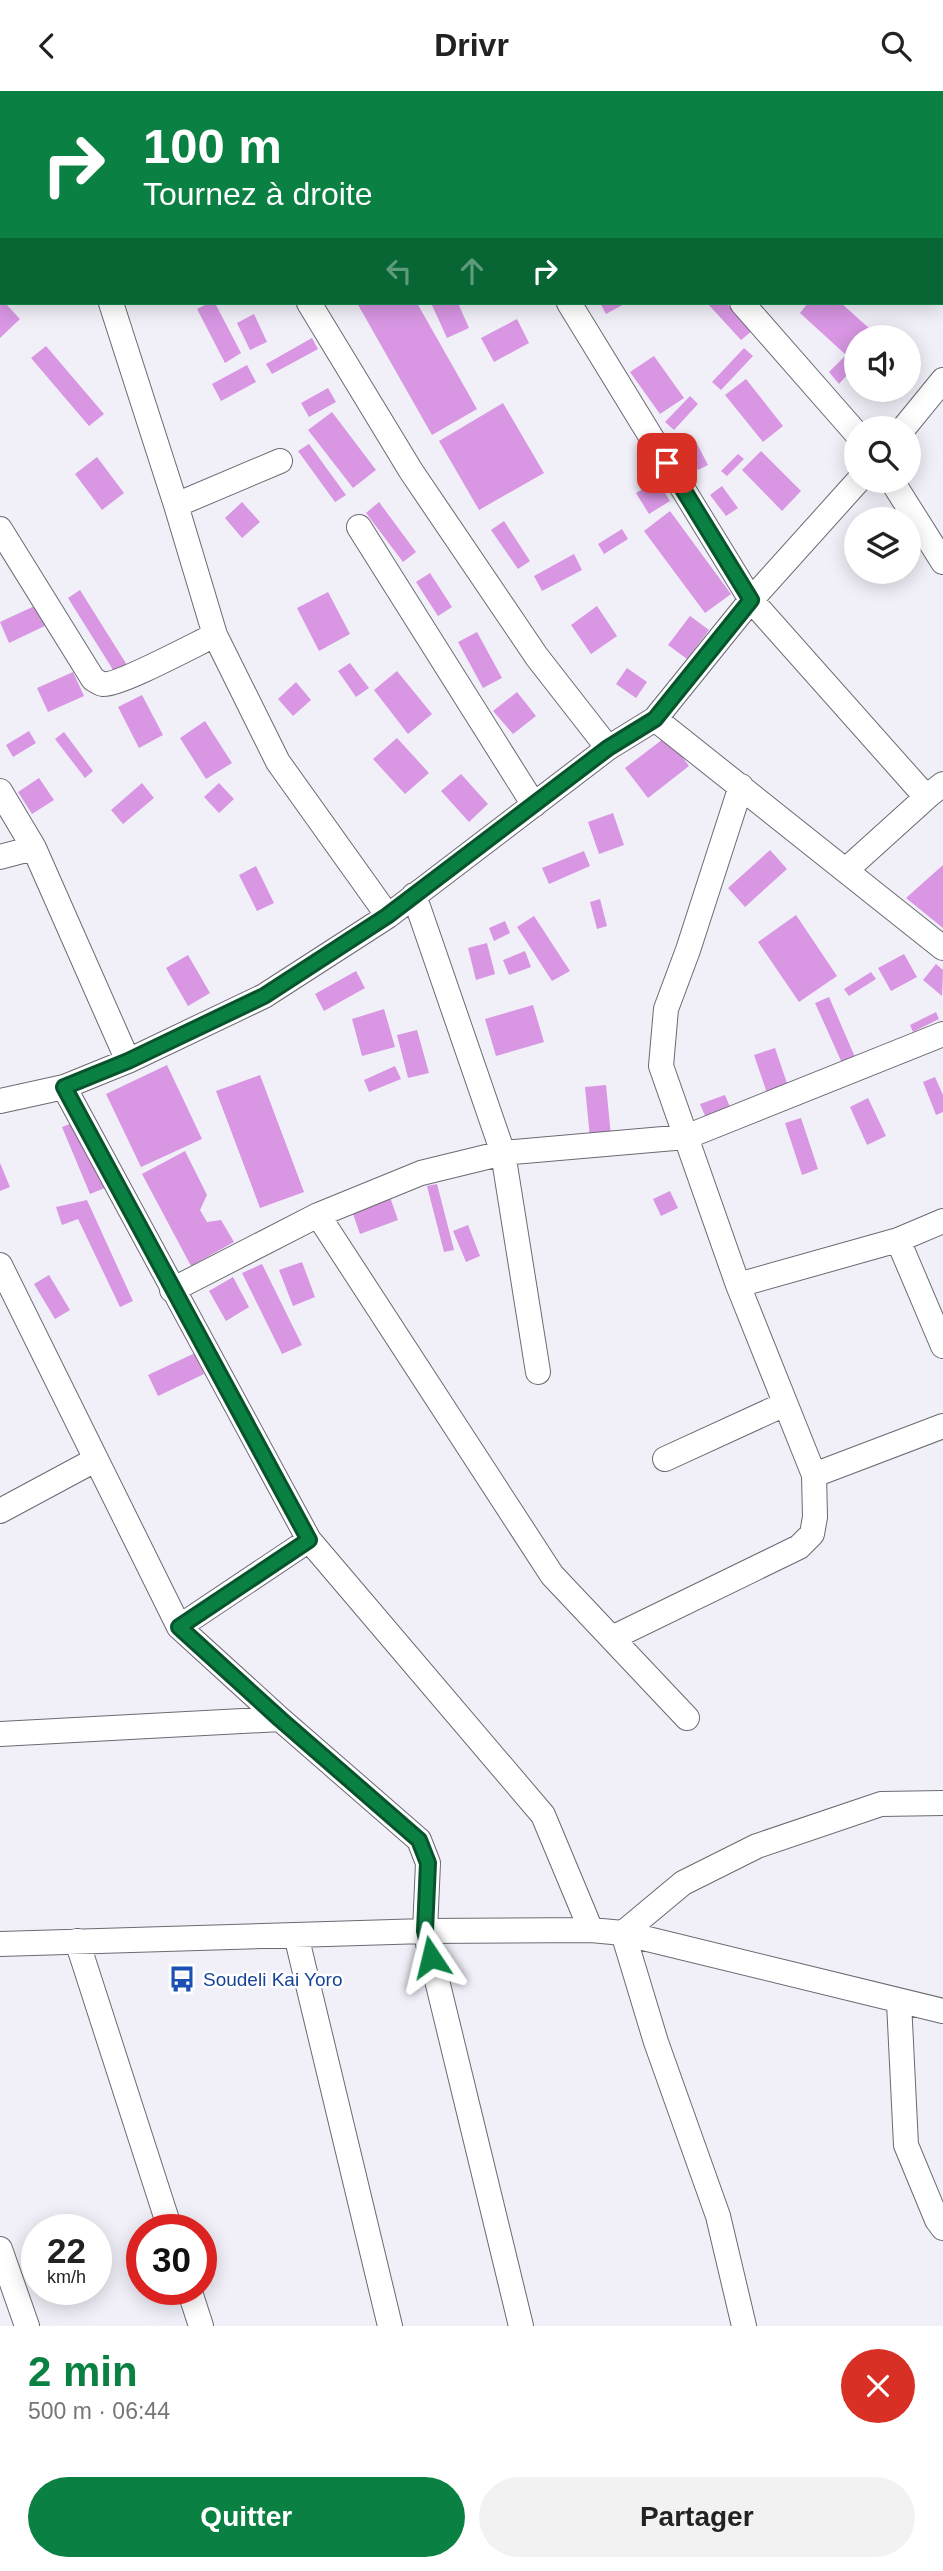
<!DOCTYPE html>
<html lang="fr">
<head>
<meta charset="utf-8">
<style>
	:root { --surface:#fff; --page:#f2f2f2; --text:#222; --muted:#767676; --accent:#0b8043 }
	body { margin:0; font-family:Arial,sans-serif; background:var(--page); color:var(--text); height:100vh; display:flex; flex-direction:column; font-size:26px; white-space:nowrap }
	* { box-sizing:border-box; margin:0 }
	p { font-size:23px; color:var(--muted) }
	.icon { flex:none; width:38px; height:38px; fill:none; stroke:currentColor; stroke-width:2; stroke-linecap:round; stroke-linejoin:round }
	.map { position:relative; height:2235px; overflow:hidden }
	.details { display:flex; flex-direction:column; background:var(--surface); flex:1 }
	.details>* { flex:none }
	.top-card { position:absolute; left:0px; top:0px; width:943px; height:214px; box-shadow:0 4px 18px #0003; background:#0b8043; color:#fff; overflow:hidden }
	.controls { position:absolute; left:844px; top:234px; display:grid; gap:14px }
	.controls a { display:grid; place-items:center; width:77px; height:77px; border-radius:50%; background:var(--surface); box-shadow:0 4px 18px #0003; font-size:35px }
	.speed { position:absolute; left:21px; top:2123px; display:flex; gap:14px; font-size:35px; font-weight:700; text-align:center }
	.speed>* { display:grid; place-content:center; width:91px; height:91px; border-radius:50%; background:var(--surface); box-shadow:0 4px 18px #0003; line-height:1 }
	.speed small { font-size:18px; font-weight:400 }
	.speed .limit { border:10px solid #d22; background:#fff; color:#111 }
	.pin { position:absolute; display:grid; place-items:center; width:60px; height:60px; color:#fff; margin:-30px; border-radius:14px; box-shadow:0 4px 10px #0006 }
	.me { position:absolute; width:77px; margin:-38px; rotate:350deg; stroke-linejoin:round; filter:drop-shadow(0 0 5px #0008) }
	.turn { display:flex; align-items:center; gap:24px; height:147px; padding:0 28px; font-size:32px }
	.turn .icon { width:91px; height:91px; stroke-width:2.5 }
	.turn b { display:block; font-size:49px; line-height:60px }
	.lanes { display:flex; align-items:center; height:66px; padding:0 28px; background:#0003; justify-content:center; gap:35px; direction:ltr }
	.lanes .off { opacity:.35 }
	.round { display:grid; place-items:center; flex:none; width:74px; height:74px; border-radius:37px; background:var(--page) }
	.overview { display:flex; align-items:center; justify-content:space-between; height:119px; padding:0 28px }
	h1 { font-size:42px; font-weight:700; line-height:52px; color:var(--accent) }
	.primary-button { display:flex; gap:14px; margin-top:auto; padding:14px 28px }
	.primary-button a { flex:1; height:80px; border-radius:42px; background:var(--accent); color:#fff; font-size:28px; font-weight:700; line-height:80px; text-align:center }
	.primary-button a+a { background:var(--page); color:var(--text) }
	header { display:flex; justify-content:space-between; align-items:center; height:91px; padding:0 28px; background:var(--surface); font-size:32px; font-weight:700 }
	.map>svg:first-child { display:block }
	.building { fill:#d896e3 }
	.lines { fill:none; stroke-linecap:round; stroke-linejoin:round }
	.street-casing { stroke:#6a6a72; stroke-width:26 }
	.street { stroke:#fff; stroke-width:24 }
	.route-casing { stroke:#07532c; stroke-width:18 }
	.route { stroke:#0b8043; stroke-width:12 }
	.labels { text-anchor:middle; stroke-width:5; stroke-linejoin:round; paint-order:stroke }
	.transit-label { font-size:19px; fill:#164399; stroke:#fff; text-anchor:start }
</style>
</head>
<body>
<header><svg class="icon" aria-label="back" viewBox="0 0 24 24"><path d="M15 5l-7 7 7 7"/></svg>Drivr<svg class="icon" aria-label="search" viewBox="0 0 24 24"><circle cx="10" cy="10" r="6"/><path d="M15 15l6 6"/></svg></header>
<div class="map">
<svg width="943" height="2235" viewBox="0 0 943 2235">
	<rect width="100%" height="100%" fill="#f1f0f9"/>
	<path class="building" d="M 0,212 L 5,212 L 20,228 L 0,247 Z
		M 209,212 L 215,212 L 241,262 L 225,272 L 197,218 Z
		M 357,212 L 417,212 L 477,318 L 432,344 Z
		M 431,212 L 458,212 L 469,237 L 447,247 Z
		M 600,212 L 626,212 L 606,223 Z
		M 707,212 L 726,212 L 752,240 L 741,249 Z
		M 808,212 L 841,212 L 880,247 L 856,247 L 856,274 L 839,293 L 829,281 L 846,264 L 800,222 Z
		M 254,223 L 267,251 L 250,259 L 237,232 Z
		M 517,228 L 529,252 L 494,271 L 481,247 Z
		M 312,247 L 318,258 L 272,283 L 266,273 Z
		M 46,255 L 104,323 L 89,335 L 31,267 Z
		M 744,257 L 753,265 L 721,299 L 712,291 Z
		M 654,265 L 684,307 L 660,323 L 630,281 Z
		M 247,274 L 256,291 L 221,310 L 212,293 Z
		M 746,288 L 783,335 L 763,351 L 725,304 Z
		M 328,297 L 336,311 L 309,326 L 301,312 Z
		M 690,305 L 698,313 L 674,339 L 665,331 Z
		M 503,312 L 544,382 L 479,419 L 439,350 Z
		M 332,321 L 376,379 L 353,397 L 308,339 Z
		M 694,347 L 708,374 L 698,379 L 684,352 Z
		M 309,353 L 346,404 L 335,411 L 298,360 Z
		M 761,360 L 801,400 L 782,420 L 742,379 Z
		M 738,363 L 744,368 L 727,385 L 721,380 Z
		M 97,366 L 124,402 L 102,419 L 75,383 Z
		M 657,389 L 670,410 L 649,423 L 636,402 Z
		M 722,395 L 738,417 L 726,425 L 710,404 Z
		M 242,411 L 260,431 L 242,447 L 225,427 Z
		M 379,411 L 416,461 L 403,471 L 366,422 Z
		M 670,420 L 731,503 L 705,522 L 644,440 Z
		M 504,430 L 530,470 L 518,478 L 491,439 Z
		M 622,438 L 628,448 L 604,463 L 598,453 Z
		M 574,463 L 582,479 L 542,500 L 534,485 Z
		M 430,482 L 452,516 L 438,525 L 416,491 Z
		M 80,499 L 127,574 L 115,582 L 68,507 Z
		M 328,501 L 350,543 L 319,560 L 297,517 Z
		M 41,512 L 51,532 L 9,552 L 0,531 Z
		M 597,515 L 617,545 L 591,563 L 571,534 Z
		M 690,525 L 709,539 L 687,568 L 668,554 Z
		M 477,541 L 502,587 L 483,597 L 458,551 Z
		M 350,572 L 369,597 L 356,606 L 338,580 Z
		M 627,577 L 647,591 L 636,607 L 616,593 Z
		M 397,580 L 432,623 L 408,643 L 374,599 Z
		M 73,581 L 84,605 L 48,621 L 37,597 Z
		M 296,591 L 311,609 L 293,625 L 278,608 Z
		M 517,601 L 536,625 L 513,643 L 493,620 Z
		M 142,604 L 163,644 L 139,657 L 118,616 Z
		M 205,630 L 232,672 L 206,688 L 180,647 Z
		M 29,640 L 36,652 L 13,666 L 6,654 Z
		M 64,641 L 93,680 L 85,687 L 55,648 Z
		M 667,645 L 689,675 L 648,707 L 625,677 Z
		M 397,647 L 429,682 L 405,703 L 373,668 Z
		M 461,683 L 488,713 L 469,731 L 441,700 Z
		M 39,687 L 54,709 L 32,723 L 18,701 Z
		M 142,692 L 154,707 L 123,733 L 111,719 Z
		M 219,692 L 234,708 L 219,722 L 204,706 Z
		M 613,722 L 624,754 L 599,763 L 588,731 Z
		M 770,759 L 787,778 L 745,816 L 728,797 Z
		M 584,760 L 590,775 L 549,793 L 542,777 Z
		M 943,774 L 943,837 L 906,807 Z
		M 256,775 L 274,812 L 257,820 L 239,784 Z
		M 600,808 L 607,835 L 597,838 L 590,811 Z
		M 796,824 L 837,885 L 799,911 L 758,851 Z
		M 534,825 L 570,880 L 552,890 L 517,836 Z
		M 505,830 L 510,842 L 494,850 L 489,837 Z
		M 487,852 L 495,883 L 476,889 L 468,857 Z
		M 525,860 L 531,876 L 509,884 L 503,869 Z
		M 904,863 L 917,886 L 891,900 L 878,877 Z
		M 188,864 L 210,902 L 188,915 L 166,877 Z
		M 936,873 L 943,879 L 942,905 L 923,889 Z
		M 356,880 L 365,897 L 324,920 L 315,903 Z
		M 871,881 L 876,888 L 849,905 L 844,898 Z
		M 829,906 L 855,966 L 842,972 L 815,912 Z
		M 533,914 L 544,951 L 496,965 L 485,928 Z
		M 384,918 L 395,956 L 362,965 L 352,928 Z
		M 936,921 L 939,928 L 913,941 L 910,934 Z
		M 417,939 L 429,982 L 408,987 L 397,944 Z
		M 775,957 L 789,998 L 768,1005 L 754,964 Z
		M 167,974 L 202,1048 L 141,1076 L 106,1003 Z
		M 395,975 L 401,988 L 369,1001 L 364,989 Z
		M 260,984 L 304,1101 L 260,1117 L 216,1000 Z
		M 935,986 L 943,1004 L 943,1021 L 936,1024 L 923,991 Z
		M 606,994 L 611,1045 L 590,1047 L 585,996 Z
		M 725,1004 L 730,1016 L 706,1027 L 700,1013 Z
		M 868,1007 L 886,1045 L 867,1054 L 850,1016 Z
		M 801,1027 L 818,1078 L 802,1084 L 785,1032 Z
		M 77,1030 L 105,1097 L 90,1103 L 62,1036 Z
		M 185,1060 L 207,1104 L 200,1119 L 207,1131 L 221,1129 L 234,1151 L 191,1175 L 142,1083 Z
		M 0,1072 L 10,1096 L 0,1100 Z
		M 437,1093 L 454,1159 L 444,1161 L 427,1095 Z
		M 670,1100 L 678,1117 L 661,1125 L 653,1108 Z
		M 390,1106 L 398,1129 L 360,1143 L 352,1120 Z
		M 87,1109 L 133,1210 L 120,1216 L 78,1128 L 62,1134 L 56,1116 Z
		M 468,1134 L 480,1165 L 466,1171 L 453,1140 Z
		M 302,1171 L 315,1206 L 293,1215 L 279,1179 Z
		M 262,1173 L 302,1254 L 282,1263 L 242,1182 Z
		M 49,1184 L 70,1219 L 55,1228 L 34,1193 Z
		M 233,1186 L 249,1216 L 226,1230 L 209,1200 Z
		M 195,1262 L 204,1283 L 158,1305 L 148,1284 Z"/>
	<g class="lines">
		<g class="street-casing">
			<path id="street" d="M 13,0 L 14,2
				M 439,0 L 440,2
				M 558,0 L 559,2
				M 793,0 L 794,2
				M 196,2 L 199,0
				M 942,171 L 943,173
				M 111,212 L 176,414 L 215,544 L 278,671 L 388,825
				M 309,212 L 411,380 L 537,566 L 608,657
				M 569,212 L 751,509 L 919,698 L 929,704 L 943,693
				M 742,212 L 856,342
				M 903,338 L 943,289
				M 892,390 L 943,471
				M 176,414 L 280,370
				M 359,436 L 534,714
				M 0,438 L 93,588 C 95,589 100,593 103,593 C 118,595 196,553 215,544
				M 655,628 L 943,857
				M 0,700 L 34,757 L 128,970
				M 0,766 L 34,757
				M 846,779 L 929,704
				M 414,804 L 503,1062 L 538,1281
				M 64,996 L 309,1449 L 543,1724 L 591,1839
				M 0,1010 L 64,996 L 128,970 L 264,905 L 388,825 L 608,657 L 655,628 L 751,509 L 858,390
				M 318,1124 L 552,1484 L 687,1627
				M 898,1149 L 943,1255
				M 0,1174 L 179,1536 L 280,1628 L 419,1749 L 428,1772 L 425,1840 L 521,2235
				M 738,1194 L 898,1149 L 943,1130
				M 172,1199 L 318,1124 L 421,1082 L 503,1062 L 686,1046 L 943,943
				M 665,1368 L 785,1313
				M 814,1384 L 943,1335
				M 0,1420 L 95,1369
				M 179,1536 L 309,1449
				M 612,1547 L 799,1456 L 812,1443 L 815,1426 L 814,1384 L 738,1194 L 661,975 L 666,918 L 688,859 L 741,695
				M 0,1643 L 280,1628
				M 296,1844 L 390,2235
				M 77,1850 L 170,2138
				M 0,1853 L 425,1840 L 591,1839 L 623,1842 L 943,1920
				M 899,1911 L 906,2054 L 937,2129 L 943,2137
				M 0,2158 L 27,2235
				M 189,2198 L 201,2235
				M 744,2235 L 718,2125 L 656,1951 L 623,1842 L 683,1792 L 757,1755 L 881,1713 L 943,1712"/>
		</g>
		<use href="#street" class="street"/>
	</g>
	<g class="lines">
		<g class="route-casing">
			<path id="route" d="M 431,1866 L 425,1840 L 428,1772 L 419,1749 L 280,1628 L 179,1536 L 309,1449 L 64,996 L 128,970 L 264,905 L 387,825 L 608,657 L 655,628 L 751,509 L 667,372"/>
		</g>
		<use href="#route" class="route"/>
	</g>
	<defs>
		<g id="bus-bare" transform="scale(2.1)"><path d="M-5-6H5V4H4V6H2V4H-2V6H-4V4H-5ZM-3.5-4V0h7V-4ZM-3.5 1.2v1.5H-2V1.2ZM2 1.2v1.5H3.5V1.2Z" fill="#1a4fb4" stroke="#fff" stroke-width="2.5" paint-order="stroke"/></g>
	</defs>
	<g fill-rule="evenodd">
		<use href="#bus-bare" x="182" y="1888"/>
	</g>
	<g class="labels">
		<g class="transit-label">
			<text x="203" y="1895">Soudeli Kai Yoro</text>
		</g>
	</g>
</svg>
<div class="controls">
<a><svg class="icon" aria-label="sound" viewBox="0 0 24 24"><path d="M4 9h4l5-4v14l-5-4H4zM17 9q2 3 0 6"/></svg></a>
<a><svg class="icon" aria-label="search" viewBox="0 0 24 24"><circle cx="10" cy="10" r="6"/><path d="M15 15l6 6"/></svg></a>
<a><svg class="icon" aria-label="layers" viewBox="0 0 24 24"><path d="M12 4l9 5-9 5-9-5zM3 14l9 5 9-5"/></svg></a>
</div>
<div class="speed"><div>22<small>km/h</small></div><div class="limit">30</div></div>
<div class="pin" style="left:667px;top:372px;background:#d93025"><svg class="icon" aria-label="arrive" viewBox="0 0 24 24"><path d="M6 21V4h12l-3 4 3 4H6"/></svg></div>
<svg class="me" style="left:431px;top:1866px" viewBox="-20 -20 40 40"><path d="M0-17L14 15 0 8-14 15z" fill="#0b8043" stroke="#fff" stroke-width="4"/></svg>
<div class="top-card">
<div class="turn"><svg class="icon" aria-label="right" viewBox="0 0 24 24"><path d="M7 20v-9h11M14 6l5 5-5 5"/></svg><div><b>100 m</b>Tournez à droite</div></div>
<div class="lanes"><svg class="icon off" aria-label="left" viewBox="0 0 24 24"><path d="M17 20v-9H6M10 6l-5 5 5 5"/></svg><svg class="icon off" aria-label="ahead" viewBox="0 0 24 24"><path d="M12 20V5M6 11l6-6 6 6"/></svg><svg class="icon" aria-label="right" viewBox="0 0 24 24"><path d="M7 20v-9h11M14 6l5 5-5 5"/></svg></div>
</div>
</div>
<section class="details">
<div class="overview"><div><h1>2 min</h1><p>500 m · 06:44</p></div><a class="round" style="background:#d93025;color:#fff"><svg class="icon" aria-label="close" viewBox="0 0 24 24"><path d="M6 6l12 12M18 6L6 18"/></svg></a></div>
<div class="primary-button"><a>Quitter</a><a>Partager</a></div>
</section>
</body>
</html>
